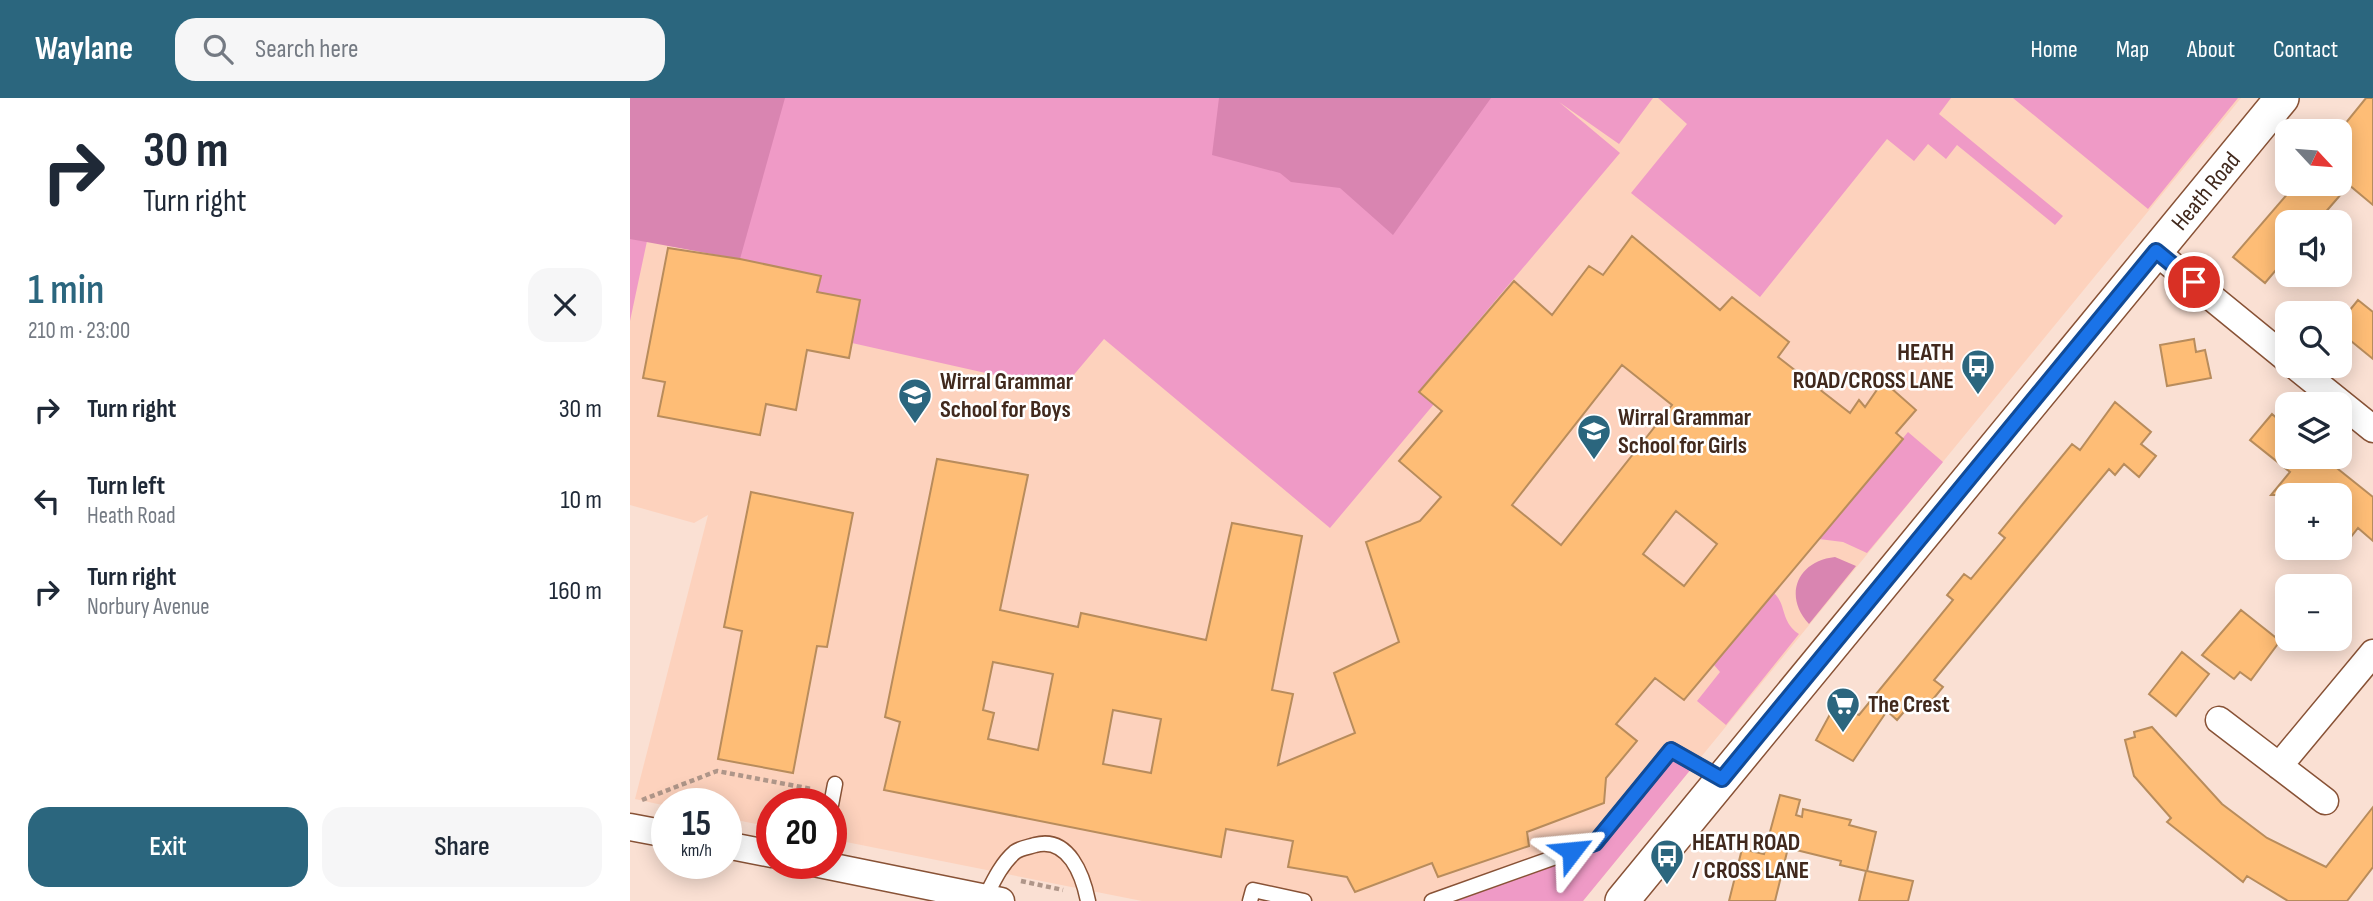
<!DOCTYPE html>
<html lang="en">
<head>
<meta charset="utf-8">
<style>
	:root { --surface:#fff; --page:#f6f6f7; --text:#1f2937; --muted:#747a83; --accent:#2b667e }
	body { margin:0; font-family:"Sofia Sans Condensed",sans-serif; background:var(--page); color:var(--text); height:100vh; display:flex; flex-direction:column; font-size:26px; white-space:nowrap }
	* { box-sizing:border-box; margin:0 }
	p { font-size:23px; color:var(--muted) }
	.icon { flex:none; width:38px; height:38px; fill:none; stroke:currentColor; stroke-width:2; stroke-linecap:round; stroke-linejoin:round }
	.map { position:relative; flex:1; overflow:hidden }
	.sheet { display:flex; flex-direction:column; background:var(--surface); width:630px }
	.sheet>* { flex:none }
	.top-card { background:#fff; color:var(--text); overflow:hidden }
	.needle { width:46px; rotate:116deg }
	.tools { position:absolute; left:1645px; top:21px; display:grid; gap:14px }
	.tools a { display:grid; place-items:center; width:77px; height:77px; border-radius:14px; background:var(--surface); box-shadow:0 4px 18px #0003; font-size:35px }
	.speed { position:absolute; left:21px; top:690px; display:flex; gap:14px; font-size:35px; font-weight:700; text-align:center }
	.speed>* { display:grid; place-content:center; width:91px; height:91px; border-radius:50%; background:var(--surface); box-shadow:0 4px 18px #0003; line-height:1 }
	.speed small { font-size:18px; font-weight:400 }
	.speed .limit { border:10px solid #d22; background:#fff; color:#111 }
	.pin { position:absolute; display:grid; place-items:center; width:60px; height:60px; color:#fff; margin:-30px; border:4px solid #fff; border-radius:50%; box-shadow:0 2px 7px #0007 }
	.me { position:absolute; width:77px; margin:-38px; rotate:61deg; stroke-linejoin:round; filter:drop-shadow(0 0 5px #0008) }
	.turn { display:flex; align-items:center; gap:24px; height:147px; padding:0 28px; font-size:32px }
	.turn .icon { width:91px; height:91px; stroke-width:2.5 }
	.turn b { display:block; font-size:49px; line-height:60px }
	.round { display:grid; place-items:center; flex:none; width:74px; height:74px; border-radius:21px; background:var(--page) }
	.summary { display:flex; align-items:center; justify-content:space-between; height:119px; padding:0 28px }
	h1 { font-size:42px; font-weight:600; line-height:52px; color:var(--accent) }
	.cta { display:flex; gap:14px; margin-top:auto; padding:14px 28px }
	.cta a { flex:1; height:80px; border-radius:21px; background:var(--accent); color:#fff; font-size:28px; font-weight:600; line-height:80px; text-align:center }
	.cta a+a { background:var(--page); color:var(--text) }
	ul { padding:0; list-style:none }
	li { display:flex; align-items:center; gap:21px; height:91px; padding:0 28px }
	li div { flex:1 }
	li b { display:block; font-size:26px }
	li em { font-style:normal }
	header { display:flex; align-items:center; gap:42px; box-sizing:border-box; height:98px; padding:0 35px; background:var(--accent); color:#fff }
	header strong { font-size:33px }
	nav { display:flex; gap:38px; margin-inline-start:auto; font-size:24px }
	.search { width:490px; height:63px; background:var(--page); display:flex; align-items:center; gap:18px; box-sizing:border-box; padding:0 24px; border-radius:21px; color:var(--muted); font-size:26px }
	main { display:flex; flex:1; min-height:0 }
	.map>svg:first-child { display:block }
	.built { fill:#fdd2bd }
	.green { fill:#ef9ac6 }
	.forest { fill:#d985b1 }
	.building { fill:#febd76; stroke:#b88c5c; stroke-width:2; fill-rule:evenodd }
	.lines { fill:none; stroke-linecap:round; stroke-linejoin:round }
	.service-casing { stroke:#885236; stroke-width:17 }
	.minor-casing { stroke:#885236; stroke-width:29 }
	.tertiary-casing { stroke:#885236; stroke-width:36 }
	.path { stroke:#af9689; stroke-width:4.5; stroke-dasharray:5 3.5; stroke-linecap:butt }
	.service { stroke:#fff; stroke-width:14 }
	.minor { stroke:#fff; stroke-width:26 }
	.tertiary { stroke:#fff; stroke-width:33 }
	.route-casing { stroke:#114b97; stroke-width:18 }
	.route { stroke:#1a73e8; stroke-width:12 }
	.labels { text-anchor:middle; stroke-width:5; stroke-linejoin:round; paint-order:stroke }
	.street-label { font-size:24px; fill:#41291d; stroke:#fff }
	.poi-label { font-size:24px; font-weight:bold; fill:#41291d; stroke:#fff; text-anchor:start }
</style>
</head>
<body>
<header>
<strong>Waylane</strong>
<div class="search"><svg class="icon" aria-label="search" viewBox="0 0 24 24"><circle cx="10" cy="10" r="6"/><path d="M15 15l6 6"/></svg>Search here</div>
<nav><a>Home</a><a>Map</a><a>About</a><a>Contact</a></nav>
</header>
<main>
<section class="sheet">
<div class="top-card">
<div class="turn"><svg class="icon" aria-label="right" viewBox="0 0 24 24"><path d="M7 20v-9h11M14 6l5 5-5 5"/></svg><div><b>30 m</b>Turn right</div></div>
</div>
<div class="summary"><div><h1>1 min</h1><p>210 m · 23:00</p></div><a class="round"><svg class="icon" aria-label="close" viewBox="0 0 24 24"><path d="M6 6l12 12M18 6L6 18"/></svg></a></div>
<ul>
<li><svg class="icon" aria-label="right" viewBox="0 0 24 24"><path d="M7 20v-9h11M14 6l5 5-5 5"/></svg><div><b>Turn right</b></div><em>30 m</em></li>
<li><svg class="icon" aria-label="left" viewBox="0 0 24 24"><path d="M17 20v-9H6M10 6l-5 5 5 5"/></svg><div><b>Turn left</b><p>Heath Road</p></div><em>10 m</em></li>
<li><svg class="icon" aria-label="right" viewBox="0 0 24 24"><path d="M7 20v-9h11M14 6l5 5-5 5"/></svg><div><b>Turn right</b><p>Norbury Avenue</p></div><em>160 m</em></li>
</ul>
<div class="cta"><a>Exit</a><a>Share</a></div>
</section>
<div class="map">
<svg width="1743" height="803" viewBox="0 0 1743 803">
	<rect width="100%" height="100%" fill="#fae0d3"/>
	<path class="built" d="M 0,0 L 1611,0 L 953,803 L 512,803 L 201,741 L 201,705 L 142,705 L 142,729 L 96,720 L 96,705 L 37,708 L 5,701 L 78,417 L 64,425 L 0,407 Z"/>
	<path class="green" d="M 0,0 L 1023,0 L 989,46 L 929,4 L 990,55 L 789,293 L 804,306 L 700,430 L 474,241 L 431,292 L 222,245 L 230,202 L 187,194 L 190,178 L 17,143 L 0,223 Z
		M 1028,0 L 1321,0 L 1309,16 L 1433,118 L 1425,127 L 1327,47 L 1316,61 L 1298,46 L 1284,63 L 1257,41 L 1130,199 L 1001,95 L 1057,26 Z
		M 1383,0 L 1608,0 L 1518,111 Z
		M 1278,334 L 1313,364 L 1237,455 L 1213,444 L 1189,441 Z
		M 1144,495 C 1157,507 1150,523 1169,536 L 1096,627 L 1067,603 L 1090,574 L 1084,567 Z
		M 1049,657 L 1066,665 L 953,803 L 820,803 L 962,751 L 1038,662 Z"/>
	<path class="forest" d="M 0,0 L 155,0 L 110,161 L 0,141 Z
		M 589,0 L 861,0 L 763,137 L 710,90 L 661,84 L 650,75 L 582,57 Z
		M 1205,459 L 1226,468 L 1179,526 C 1153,498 1167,463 1205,459 Z"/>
	<path class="building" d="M 1736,0 L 1743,0 L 1743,107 L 1719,87 L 1687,124 L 1657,124 L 1657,159 L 1635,185 L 1603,159 L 1666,86 L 1717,86 L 1710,80 L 1710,32 Z
		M 1002,138 L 1090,212 L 1102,199 L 1159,244 L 1148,259 L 1220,315 L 1229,302 L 1235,309 L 1253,283 L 1286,312 L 1266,335 L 1273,341 L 1054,602 L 1025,580 L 986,626 L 1007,643 L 976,680 L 974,705 L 897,734 L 899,748 L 808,779 L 802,765 L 725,794 L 717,779 L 658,769 L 663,743 L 596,731 L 591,759 L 254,692 L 270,624 L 255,619 L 307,361 L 398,377 L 370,512 L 448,529 L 451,515 L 576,542 L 602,425 L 672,438 L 642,592 L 663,596 L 648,667 L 725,635 L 704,575 L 769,544 L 736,444 L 790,423 L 811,399 L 769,363 L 812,313 L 789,294 L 884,183 L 922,217 L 959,168 L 973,177 ZM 992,267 L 1042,307 L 931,447 L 882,407 ZM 1046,413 L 1087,446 L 1054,488 L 1013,456 ZM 363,564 L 423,576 L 408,652 L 358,641 L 364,615 L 353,612 ZM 483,612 L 531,621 L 521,675 L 473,666 Z
		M 38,150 L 110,161 L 191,178 L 187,194 L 230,202 L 219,260 L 177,252 L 166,312 L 136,306 L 130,337 L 28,318 L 35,284 L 13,280 Z
		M 1728,202 L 1743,214 L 1743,261 L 1710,234 L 1710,224 Z
		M 1564,241 L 1566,254 L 1575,252 L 1581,280 L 1537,288 L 1530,247 Z
		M 1485,304 L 1521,334 L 1511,346 L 1526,358 L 1509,379 L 1494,366 L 1485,377 L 1479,371 L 1304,582 L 1313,589 L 1295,611 L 1284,602 L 1267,622 L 1257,613 L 1223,663 L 1186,642 L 1205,607 L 1229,617 L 1323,502 L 1317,497 L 1334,476 L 1341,481 L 1375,440 L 1369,435 L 1392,407 L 1442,346 L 1450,352 Z
		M 1642,316 L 1657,329 L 1657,359 L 1693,359 L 1743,399 L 1743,443 L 1728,430 L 1710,453 L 1710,397 L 1641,397 L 1660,374 L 1620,342 Z
		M 121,394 L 223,415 L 197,549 L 187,548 L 163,675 L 88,661 L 112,533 L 94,529 Z
		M 1611,512 L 1650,543 L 1621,582 L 1610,574 L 1604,581 L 1572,557 Z
		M 1552,554 L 1579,576 L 1546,618 L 1519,596 Z
		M 1522,629 L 1592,706 L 1637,740 L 1696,769 L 1743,709 L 1743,769 L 1717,803 L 1658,803 L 1617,778 L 1613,784 L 1537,724 L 1541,720 L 1504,678 L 1495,642 L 1505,639 L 1504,634 Z
		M 1150,697 L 1170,702 L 1166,717 L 1172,719 L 1173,711 L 1221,722 L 1219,727 L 1246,734 L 1237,773 L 1283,783 L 1278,803 L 1229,803 L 1236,773 L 1210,767 L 1211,763 L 1158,750 L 1145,803 L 1099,803 L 1112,751 L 1134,756 Z"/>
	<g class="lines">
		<g class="service-casing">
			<path id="service" d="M 201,707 L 205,686
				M 355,800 C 363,784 371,766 385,754 C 390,750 399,749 405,747 C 439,738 453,778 458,803
				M 620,803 L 623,792 L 674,803
				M 802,803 L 965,745 L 1041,652 L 1092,681"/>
		</g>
		<g class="minor-casing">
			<path id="minor" d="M 1526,154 L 1657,261
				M 1665,268 L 1743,331
				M 1589,622 L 1695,703
				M 1649,668 L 1743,555
				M 0,729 L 37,736
				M 96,747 L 142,756
				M 184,765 L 371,803"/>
		</g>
		<g class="tertiary-casing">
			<g id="tertiary">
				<path id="s1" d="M 992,803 L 1652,0"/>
			</g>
		</g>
		<path class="path" d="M 12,702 L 87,673 L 182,691
			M 391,783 L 433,792"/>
		<use href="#service" class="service"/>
		<use href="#minor" class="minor"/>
		<use href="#tertiary" class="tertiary"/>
	</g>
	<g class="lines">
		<g class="route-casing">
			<path id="route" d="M 942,753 L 965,745 L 1041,652 L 1092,681 L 1526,153 L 1564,184"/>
		</g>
		<use href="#route" class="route"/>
	</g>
	<defs>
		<g id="bus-pin" transform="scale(1.75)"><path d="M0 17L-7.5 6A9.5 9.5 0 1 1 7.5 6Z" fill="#2b667e" stroke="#fff"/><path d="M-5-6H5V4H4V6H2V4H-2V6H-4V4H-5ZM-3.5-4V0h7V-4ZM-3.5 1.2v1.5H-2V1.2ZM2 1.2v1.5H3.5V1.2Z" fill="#fff"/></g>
		<g id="school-pin" transform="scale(1.75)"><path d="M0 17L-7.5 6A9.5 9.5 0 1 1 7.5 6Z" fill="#2b667e" stroke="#fff"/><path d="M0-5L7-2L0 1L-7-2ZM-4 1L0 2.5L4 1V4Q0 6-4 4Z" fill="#fff"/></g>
		<g id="supermarket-pin" transform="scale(1.75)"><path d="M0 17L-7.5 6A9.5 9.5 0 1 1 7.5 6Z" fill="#2b667e" stroke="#fff"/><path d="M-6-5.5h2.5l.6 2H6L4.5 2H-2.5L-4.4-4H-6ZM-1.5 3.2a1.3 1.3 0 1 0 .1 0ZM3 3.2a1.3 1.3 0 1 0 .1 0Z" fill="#fff"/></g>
	</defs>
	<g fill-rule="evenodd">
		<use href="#bus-pin" x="1348" y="268"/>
		<use href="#school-pin" x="285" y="297"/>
		<use href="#school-pin" x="964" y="333"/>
		<use href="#supermarket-pin" x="1213" y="606"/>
		<use href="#bus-pin" x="1037" y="758"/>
	</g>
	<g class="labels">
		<g class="street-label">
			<text dy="8" stroke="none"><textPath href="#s1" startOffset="919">Heath Road</textPath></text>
		</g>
		<g class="poi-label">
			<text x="1324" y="262" text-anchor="end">HEATH<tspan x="1324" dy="28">ROAD/CROSS LANE</tspan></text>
			<text x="310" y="291">Wirral Grammar<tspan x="310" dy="28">School for Boys</tspan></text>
			<text x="988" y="327">Wirral Grammar<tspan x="988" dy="28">School for Girls</tspan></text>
			<text x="1238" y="614">The Crest</text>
			<text x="1062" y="752">HEATH ROAD<tspan x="1062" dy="28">/ CROSS LANE</tspan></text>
		</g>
	</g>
</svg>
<div class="tools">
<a><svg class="needle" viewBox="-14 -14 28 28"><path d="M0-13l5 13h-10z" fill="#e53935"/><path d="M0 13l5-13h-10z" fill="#747a83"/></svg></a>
<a><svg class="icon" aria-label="sound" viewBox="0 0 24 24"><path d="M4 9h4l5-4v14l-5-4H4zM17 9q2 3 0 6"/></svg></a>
<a><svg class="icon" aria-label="search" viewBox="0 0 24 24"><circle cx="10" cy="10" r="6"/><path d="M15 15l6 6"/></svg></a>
<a><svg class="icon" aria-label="layers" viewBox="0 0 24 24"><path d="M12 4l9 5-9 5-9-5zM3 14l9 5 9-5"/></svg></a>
<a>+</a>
<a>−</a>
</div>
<div class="speed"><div>15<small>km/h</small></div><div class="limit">20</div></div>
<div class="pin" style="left:1564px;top:184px;background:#d93025"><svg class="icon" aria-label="arrive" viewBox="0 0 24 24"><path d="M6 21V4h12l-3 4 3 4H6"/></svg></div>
<svg class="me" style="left:942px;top:753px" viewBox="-20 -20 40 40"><path d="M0-17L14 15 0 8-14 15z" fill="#1a73e8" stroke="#fff" stroke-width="4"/></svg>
</div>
</main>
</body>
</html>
